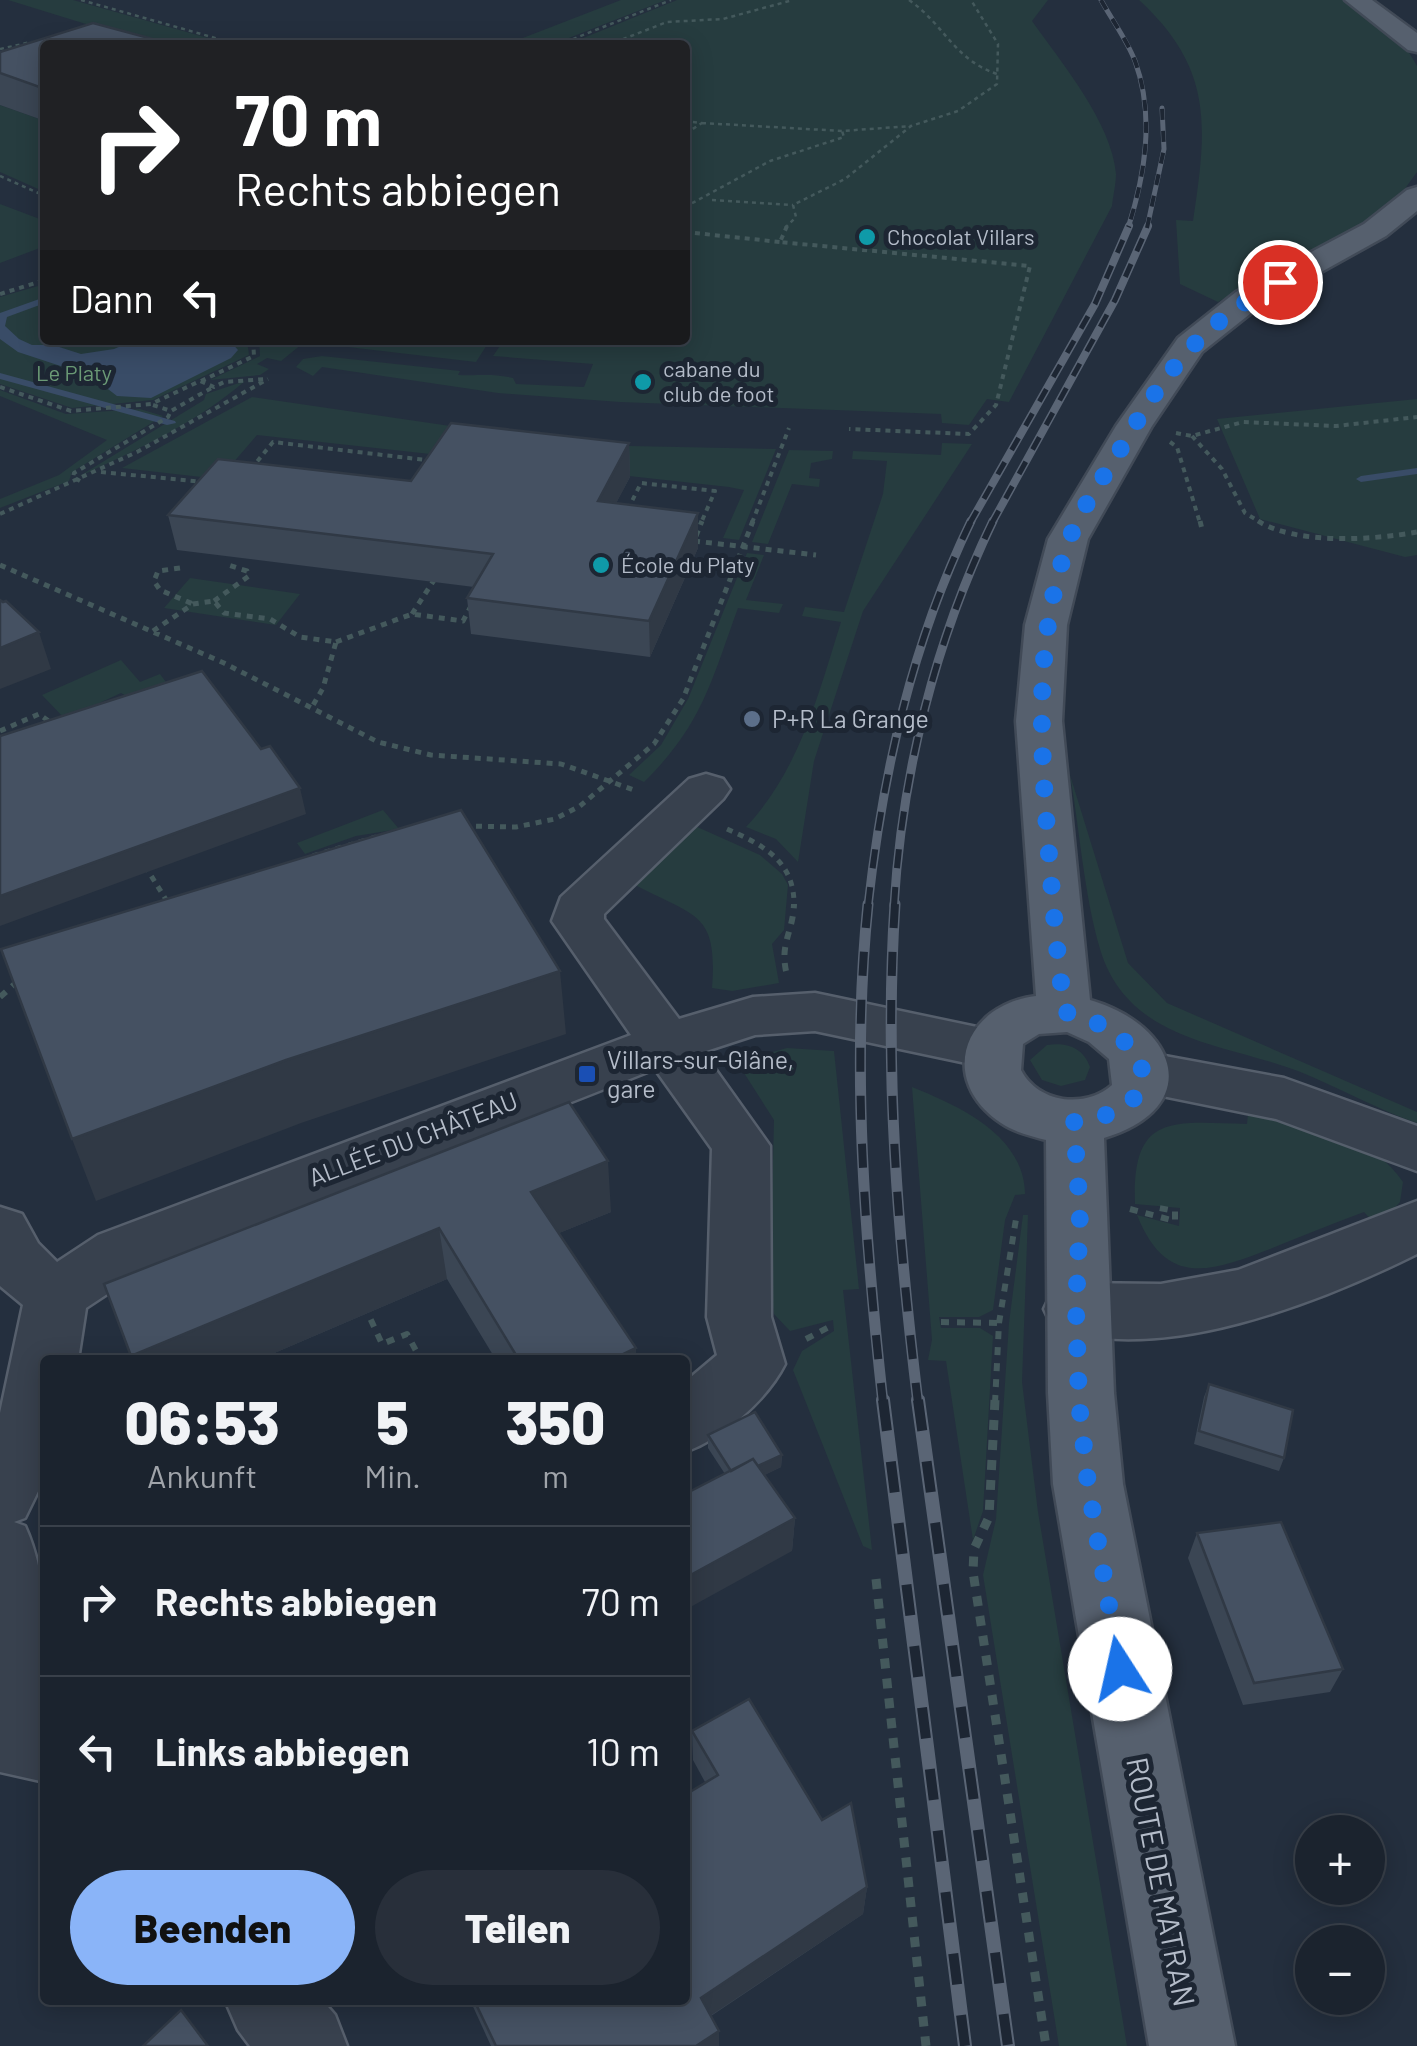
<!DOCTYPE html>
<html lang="de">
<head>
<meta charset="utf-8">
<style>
	:root { --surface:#1b232e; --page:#282f3a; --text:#f1f3f6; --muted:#a0a4aa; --line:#39404a; --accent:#8ab4f8 }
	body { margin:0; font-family:Barlow,sans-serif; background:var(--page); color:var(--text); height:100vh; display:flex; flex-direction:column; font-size:38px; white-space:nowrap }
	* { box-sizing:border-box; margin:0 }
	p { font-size:32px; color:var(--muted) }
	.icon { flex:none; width:55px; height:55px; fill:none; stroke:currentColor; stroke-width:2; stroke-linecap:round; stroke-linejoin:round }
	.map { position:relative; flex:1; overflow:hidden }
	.panel { position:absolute; left:40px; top:1355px; width:650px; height:650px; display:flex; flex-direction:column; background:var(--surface); border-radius:10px; box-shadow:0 5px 25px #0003,0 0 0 2px var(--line) }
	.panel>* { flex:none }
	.top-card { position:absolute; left:40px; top:40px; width:650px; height:305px; border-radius:10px; box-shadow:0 5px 25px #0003,0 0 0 2px var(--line); background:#202124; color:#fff; overflow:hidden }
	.tools { position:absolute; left:1295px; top:1815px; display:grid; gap:20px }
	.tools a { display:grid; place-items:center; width:90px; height:90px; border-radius:50%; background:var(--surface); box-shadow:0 5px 25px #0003,0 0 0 2px var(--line); font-size:50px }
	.pin { position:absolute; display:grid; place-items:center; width:85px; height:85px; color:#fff; margin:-42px; border:5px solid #fff; border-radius:50%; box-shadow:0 2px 10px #0007 }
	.me { position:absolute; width:110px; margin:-55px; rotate:350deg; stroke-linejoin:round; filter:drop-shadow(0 0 8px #0008) }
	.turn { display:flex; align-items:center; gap:35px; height:210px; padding:0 30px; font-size:45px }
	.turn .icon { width:130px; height:130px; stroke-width:2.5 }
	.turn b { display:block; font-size:70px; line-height:85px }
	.then { display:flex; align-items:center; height:95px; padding:0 30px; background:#0003; gap:20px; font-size:38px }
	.eta { display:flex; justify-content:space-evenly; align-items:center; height:170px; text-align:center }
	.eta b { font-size:60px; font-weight:800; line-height:70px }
	.cta { display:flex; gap:20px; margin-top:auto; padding:20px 30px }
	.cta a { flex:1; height:115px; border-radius:60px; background:var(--accent); color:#111; font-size:40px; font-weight:800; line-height:115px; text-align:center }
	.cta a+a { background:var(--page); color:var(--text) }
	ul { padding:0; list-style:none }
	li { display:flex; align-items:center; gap:30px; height:150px; padding:0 30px; border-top:2px solid var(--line) }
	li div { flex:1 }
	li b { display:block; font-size:38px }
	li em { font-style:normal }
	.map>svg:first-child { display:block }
	.green { fill:#263c3f }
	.water { fill:#394c67 }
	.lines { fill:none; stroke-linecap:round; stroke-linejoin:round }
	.stream { fill:#394c67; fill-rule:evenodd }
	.minor-casing { stroke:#565f6c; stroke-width:5 }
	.major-casing { stroke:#414a57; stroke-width:5 }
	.path-far4 { stroke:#44595c; stroke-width:2.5; stroke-dasharray:4 4; stroke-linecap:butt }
	.path-far3 { stroke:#44595c; stroke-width:4; stroke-dasharray:5 5; stroke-linecap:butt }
	.path-far2 { stroke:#44595c; stroke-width:5; stroke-dasharray:6 6; stroke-linecap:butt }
	.path-far1 { stroke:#44595c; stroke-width:6; stroke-dasharray:8 8; stroke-linecap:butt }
	.path { stroke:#44595c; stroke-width:9; stroke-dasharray:10 10; stroke-linecap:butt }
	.minor { fill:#38414e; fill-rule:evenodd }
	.major { fill:#56606e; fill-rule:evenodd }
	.rail-far4-casing { stroke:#5a6575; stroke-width:5 }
	.rail-far3-casing { stroke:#5a6575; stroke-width:8 }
	.rail-far2-casing { stroke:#5a6575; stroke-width:9 }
	.rail-far1-casing { stroke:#5a6575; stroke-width:11 }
	.rail-casing { stroke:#5a6575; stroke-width:14 }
	.rail-far4 { stroke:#1d2633; stroke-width:4; stroke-dasharray:11; stroke-linecap:butt }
	.rail-far3 { stroke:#1d2633; stroke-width:5; stroke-dasharray:14; stroke-linecap:butt }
	.rail-far2 { stroke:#1d2633; stroke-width:6; stroke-dasharray:19; stroke-linecap:butt }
	.rail-far1 { stroke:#1d2633; stroke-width:8; stroke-dasharray:24; stroke-linecap:butt }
	.rail { stroke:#1d2633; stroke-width:10; stroke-dasharray:31; stroke-linecap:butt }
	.wall { fill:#3b4654 }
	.shaded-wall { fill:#303945 }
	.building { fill:#455162; stroke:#303945; stroke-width:2.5 }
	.route { stroke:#1a73e8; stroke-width:18; stroke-dasharray:0 32.4 }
	.culture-dot { fill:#0f9aa8; stroke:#1d2633; stroke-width:4 }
	.service-dot { fill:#5c6f8a; stroke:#1d2633; stroke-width:4 }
	.transit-dot { fill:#1a4fb4; stroke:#1d2633; stroke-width:4 }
	.labels { text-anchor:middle; stroke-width:10; stroke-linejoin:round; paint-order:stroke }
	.far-poi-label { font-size:22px; fill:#b4bcc9; stroke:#1d2633; text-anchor:start }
	.far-park-label { font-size:22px; fill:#6b9a76; stroke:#1d2633 }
	.poi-label { font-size:25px; fill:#b4bcc9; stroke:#1d2633; text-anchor:start }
	.street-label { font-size:25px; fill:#b4bcc9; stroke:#1d2633 }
	.near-street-label { font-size:30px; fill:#b4bcc9; stroke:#1d2633 }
</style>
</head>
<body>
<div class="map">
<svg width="1417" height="2046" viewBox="0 0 1417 2046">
	<rect width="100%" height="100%" fill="#242f3e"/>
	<path class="green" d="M 8,0 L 73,0 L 233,45 L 154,45 Z
		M 621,0 L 666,0 L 551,45 L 505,45 Z
		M 677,0 L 1048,0 L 1032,21 C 1061,62 1112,123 1116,174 C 1116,184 1113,196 1112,206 L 1009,402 L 987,399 L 969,425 L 942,423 L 941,414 L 620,402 L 498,393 L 322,367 L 313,376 L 296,367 L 303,359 L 322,356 L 460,371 L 458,375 C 480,376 491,373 513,378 L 516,384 L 584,387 L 593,364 L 493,356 L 504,340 L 685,340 L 685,45 L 566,45 Z
		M 1139,0 L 1347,0 L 1407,49 L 1417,66 L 1417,172 L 1404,190 L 1367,221 L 1218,302 L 1180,284 L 1176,220 L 1193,221 C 1207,127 1214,69 1139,0 Z
		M 0,105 L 45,121 L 45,192 L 0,172 Z
		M 0,204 L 45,221 L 45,246 L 0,263 Z
		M 45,284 L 45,340 L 247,340 L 249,355 L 153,400 L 72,408 L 0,384 L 0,297 Z
		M 259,340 L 298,340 L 302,344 L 281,361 L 267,358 L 257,364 L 269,369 L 260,375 L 210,380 L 260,356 Z
		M 329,340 L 490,340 L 476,362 L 348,347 Z
		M 245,381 C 196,423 137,450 78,477 L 204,400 L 206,394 Z
		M 0,390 L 66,414 L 140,409 L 163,416 L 72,472 L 69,481 L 0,508 L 0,499 L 59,475 L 107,440 L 0,396 Z
		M 252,397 L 581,445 L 776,449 L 739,540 L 723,538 L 744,490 L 729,487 L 257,435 L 219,479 L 122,468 Z
		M 1417,399 L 1417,555 L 1405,557 L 1260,519 L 1217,419 Z
		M 942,443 L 972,444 L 863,611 L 814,761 L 798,862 L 776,839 L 746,827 C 800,769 818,695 841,622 L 802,616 L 805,607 L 844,612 L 883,494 L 887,461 L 852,459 L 853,451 L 941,455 Z
		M 789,450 L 833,451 L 832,459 L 811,463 L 809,478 L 820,479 L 819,487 L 792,484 L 768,544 L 752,542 Z
		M 747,553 L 764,555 L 746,600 L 783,604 L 779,613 L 738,608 C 711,682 702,725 644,782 L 629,775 L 661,745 L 688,699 Z
		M 190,578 L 300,594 L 276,625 L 164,608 Z
		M 121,660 L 140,682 L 160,674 L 171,689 L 137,702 L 121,693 L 65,719 L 42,695 Z
		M 1070,775 L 1128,963 L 1167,1003 L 1417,1112 L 1417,1123 C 1376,1109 1338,1087 1298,1071 C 1224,1043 1128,1042 1100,949 C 1084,894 1080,832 1070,775 Z
		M 383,810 L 399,829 L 356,836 L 305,854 L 297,843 Z
		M 695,826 L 760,855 L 782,874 L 788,885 L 784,930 L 772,944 L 779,983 L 732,991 L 712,988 C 718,912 696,917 635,885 Z
		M 1047,1045 C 1066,1042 1083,1047 1090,1067 L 1085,1080 L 1061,1086 L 1042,1080 L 1030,1060 Z
		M 787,1048 L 834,1051 L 859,1289 L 843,1290 L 872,1550 L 863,1546 L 793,1370 L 802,1351 L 834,1331 L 833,1320 L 790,1331 L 774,1314 L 770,1284 L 774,1120 L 737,1062 Z
		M 912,1087 C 959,1106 1024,1135 1025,1194 L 1015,1195 L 1005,1220 L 993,1310 L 979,1317 L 939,1317 L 941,1328 L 980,1328 L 993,1336 L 983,1511 L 973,1540 L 946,1361 L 928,1360 L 932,1340 Z
		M 1248,1114 C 1303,1125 1371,1133 1403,1182 L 1400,1202 L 1377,1226 L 1364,1212 C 1332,1224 1301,1236 1270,1249 C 1210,1272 1166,1288 1137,1215 L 1179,1226 L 1180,1208 L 1135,1204 C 1132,1113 1171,1122 1247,1124 Z
		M 1023,1215 L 1028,1215 L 1022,1382 L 1038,1512 L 1127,2046 L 1059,2046 L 983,1575 L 996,1519 L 1009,1323 Z"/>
	<path class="water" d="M 45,297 L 45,303 L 7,317 L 5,326 L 19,339 L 32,345 L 53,345 L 81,354 L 114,349 L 135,340 L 229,340 L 238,350 L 231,358 L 151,398 L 117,396 L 91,376 L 18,352 L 0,339 L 0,313 Z"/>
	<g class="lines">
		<path class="stream" d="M 0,373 L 175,421 L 176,423 L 167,425 L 0,379 Z
			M 1417,468 L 1417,474 L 1361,482 L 1356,479 L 1361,476 Z"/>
		<g class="minor-casing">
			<path id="minor" d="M 706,774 L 723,779 L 730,789 L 723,799 L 604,914 L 604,919 L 679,1019 L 753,997 L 815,993 L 1010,1034 L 1018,1048 L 1010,1062 L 990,1068 L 815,1031 L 755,1035 L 703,1052 L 770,1146 L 771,1317 L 785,1364 C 767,1400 723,1438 685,1452 L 685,1382 L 717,1355 L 707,1317 L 712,1149 L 655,1069 L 142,1271 L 86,1308 L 78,1360 L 45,1360 L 45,1477 L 25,1518 L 14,1522 L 25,1526 C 51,1583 44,1643 38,1704 L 45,1706 L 45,1782 L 0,1772 L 0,1413 L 23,1305 L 0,1286 L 0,1207 L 22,1214 L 38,1243 L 57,1262 L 98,1235 L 631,1035 L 552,921 L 561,897 L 689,779 Z
				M 1143,1052 L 1284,1078 L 1417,1126 L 1417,1171 L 1276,1119 L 1123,1088 L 1115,1073 L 1123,1058 Z
				M 1417,1201 L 1417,1254 C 1318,1303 1163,1365 1053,1328 L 1044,1309 L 1053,1290 L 1076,1283 L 1161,1284 L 1238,1270 Z
				M 225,2000 L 322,2000 L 335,2015 L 347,2046 L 250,2046 L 238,2030 Z"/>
		</g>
		<g class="major-casing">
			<path id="major" d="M 1345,0 L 1372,0 L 1417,33 L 1417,52 L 1408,50 Z
				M 1417,187 L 1417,211 L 1386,236 L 1260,306 L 1202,352 L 1152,426 L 1088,539 L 1067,625 L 1062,721 L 1090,1000 C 1177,1025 1206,1107 1104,1138 L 1114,1393 L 1123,1484 L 1235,2046 L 1149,2046 L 1053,1484 L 1048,1393 L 1046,1140 C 1031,1136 1014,1132 1001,1123 C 937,1080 963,1005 1036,996 L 1016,721 L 1025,625 L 1048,539 L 1116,426 L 1178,338 L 1236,292 L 1364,224 L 1407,190 ZM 1067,1032 L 1089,1042 L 1109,1059 L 1112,1085 C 1085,1109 1038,1103 1021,1070 L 1023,1044 L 1039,1034 Z"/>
		</g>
		<path class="path-far4" d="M 81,0 L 240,45
			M 909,0 C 945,25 953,59 997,74
			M 558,45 L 671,0
			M 608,45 L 667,22 L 723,19 L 793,0
			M 0,49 L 31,42 L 45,46
			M 685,121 L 702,123 L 685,134
			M 702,123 L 842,131 L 911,126
			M 0,176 L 45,196
			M 712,200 L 793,205
			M 685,207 L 770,161 L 844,137 L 842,131
			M 785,228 L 796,217 L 793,205 L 845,179 L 911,126 L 958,111 L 997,84 L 998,44 L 971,0"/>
		<path class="path-far3" d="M 787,226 L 780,242 L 1030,266 L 996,405 L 969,434 L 849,429
			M 685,232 L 780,242
			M 0,294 L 45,280
			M 306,340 L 312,340
			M 201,381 L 254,356 L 253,340
			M 0,387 L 71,411 L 151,404 L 200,381 L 214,387 L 224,382 L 266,379
			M 153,405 L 171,411 L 213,387
			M 1176,433 L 1192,436 L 1243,422 L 1336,426 L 1417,417
			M 1192,436 L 1222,469 L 1245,513 L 1262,523
			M 1170,442 L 1177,447 L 1200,523
			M 251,469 L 273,442 L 434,461
			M 101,472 L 204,482
			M 80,481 L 73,477 L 74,473 L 168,417 L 171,411
			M 628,509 L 641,483 L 715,491 L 701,523
			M 0,514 L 137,452 L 268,379
			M 752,523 L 789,428"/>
		<path class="path-far2" d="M 1200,521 L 1202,529
			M 1258,521 C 1296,545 1374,540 1417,532
			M 696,536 L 702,521
			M 694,541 L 816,555
			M 0,565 L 224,663 L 378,742 L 431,755 L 561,764 L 637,791
			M 180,568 L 158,571 L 154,581 L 160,590 L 193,604
			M 214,601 L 249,576 L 247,571 L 225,564
			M 412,614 L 436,577
			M 153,631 L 193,604 L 214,601 L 224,613 L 270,619 L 300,637 L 336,642 L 323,688 L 312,707
			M 336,642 L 412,614 L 463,621 L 471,606
			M 0,731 L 39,714 L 54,725
			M 464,826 L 516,827 L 555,819 L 580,806 L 654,744 L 683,699 L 753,521
			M 727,829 C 763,845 795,861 794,906
			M 313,856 L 382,835
			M 145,866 L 170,906"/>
		<path class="path-far1" d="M 786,971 C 780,943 793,932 794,904
			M 0,997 L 18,981
			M 1130,1209 L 1175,1221 L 1175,1211 L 1159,1208 L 1158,1214
			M 364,1305 L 382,1344 L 407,1334 L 421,1360
			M 941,1322 L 999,1323
			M 806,1339 L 831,1326
			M 995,1403 L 999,1323 L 1017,1213"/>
		<path class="path" d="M 995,1400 L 989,1517 L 974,1549 L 973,1572 L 1046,2046
			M 876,1579 L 926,2046"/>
		<use href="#minor" class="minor"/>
		<use href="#major" class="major"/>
		<g class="rail-far4-casing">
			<path id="rail-far4" d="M 1101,0 C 1112,20 1127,40 1135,61 C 1155,116 1145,175 1128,228
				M 1147,228 L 1164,149 L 1162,108"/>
		</g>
		<g class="rail-far3-casing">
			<path id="rail-far3" d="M 970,523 L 1095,304 L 1129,226
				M 992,523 L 1115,300 L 1148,226"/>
		</g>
		<g class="rail-far2-casing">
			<path id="rail-far2" d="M 868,906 C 883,771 912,643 971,521
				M 894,906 C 902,773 935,641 993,521"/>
		</g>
		<g class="rail-far1-casing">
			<path id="rail-far1" d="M 868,904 C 851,1069 865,1238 883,1403
				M 895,904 C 884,1071 898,1237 918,1403"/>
		</g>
		<g class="rail-casing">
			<path id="rail" d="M 883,1400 L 965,2046
				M 918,1400 L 1008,2046"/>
		</g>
		<use href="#rail-far4" class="rail-far4"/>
		<use href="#rail-far3" class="rail-far3"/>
		<use href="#rail-far2" class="rail-far2"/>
		<use href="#rail-far1" class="rail-far1"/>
		<use href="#rail" class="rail"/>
	</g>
	<path class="wall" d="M 45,45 L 45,121 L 0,105 L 0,52 Z
		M 629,443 L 630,477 L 616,503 L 698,548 L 650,657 L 471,634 L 467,598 L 474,587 L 177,550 L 168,515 L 411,481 Z
		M 569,1102 L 611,1212 L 559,1233 L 636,1348 L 636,1360 L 496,1360 L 447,1279 L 258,1360 L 133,1360 Z
		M 1209,1384 L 1284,1458 L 1279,1471 L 1194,1444 L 1204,1397 Z
		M 708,1435 L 782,1455 L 781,1467 L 764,1475 L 795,1518 L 792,1551 L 725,1474 L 708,1448 Z
		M 1197,1533 L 1343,1669 L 1330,1692 L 1243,1705 L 1188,1558 Z
		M 692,1731 L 822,1820 L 867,1887 L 863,1914 L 711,2016 L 719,2031 L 719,2046 L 491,2046 L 470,2000 L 685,2000 L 705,1782 L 693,1760 Z"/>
	<path class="shaded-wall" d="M 629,443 L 630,477 L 599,536 L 598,501 Z
		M 698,513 L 698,548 L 650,657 L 649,621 Z
		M 39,632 L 51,669 L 0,689 L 0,648 Z
		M 300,788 L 306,814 L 0,926 L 0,896 Z
		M 560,971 L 566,1034 L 301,1123 L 96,1201 L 72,1139 L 286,1060 Z
		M 608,1161 L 611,1212 L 537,1242 L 531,1192 Z
		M 439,1228 L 447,1279 L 258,1360 L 133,1360 L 131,1356 Z
		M 636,1348 L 636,1360 L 611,1360 Z
		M 782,1455 L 781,1467 L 735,1490 L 735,1477 Z
		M 795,1518 L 792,1551 L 685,1610 L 685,1578 Z
		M 867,1887 L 863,1914 L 701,2022 L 701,1998 Z
		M 719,2031 L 719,2046 L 696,2046 Z"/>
	<path class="building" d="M 93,23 L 175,45 L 45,45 L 45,89 L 0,73 L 0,52 Z
		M 451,423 L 629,443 L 598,501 L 698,513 L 649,621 L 467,598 L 493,554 L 168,515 L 218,459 L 411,481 Z
		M 0,600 L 3,602 L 6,601 L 39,632 L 0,648 Z
		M 202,671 L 261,749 L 270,746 L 300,788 L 0,896 L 0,736 Z
		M 461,810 L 560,971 L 286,1060 L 72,1139 L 1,949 Z
		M 569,1102 L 608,1161 L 531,1192 L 636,1348 L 611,1360 L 519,1360 L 439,1228 L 131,1356 L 104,1284 Z
		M 1209,1384 L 1293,1410 L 1284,1458 L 1199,1431 Z
		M 755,1412 L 782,1455 L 758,1466 L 753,1459 L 731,1471 L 708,1435 Z
		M 753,1459 L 795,1518 L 685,1578 L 685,1494 Z
		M 1281,1522 L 1343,1669 L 1254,1683 L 1197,1533 Z
		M 749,1699 L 822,1820 L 851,1803 L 867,1887 L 701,1998 L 719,2031 L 696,2046 L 496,2046 L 474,2000 L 685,2000 L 685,1795 L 718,1775 L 692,1731 Z
		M 181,2010 L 208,2046 L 143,2046 Z"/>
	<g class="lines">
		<path class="route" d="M 1120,1669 L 1088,1484 L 1079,1402 L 1076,1308 L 1080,1214 L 1074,1122 C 1182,1108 1150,1032 1065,1012 C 1056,951 1052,891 1047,829 C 1040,732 1035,637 1068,543 C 1080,508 1106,475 1124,443 C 1168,368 1202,323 1280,282"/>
	</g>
	<g class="culture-dot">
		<circle cx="867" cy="237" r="10"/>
		<circle cx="643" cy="382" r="10"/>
		<circle cx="601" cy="565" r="10"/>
	</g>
	<circle class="service-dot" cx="752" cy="719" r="10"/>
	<rect class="transit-dot" x="577" y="1064" width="20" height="20" rx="5"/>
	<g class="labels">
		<g class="far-poi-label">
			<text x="887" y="245">Chocolat Villars</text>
			<text x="663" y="377">cabane du<tspan x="663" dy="25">club de foot</tspan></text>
			<text x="621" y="573">École du Platy</text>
		</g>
		<g class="far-park-label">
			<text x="74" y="381">Le Platy</text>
		</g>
		<g class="poi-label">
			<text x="772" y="728">P+R La Grange</text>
			<text x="607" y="1069">Villars-sur-Glâne,<tspan x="607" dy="29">gare</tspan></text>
		</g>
		<g class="street-label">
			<text transform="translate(413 1139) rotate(-21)" y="9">ALLÉE DU CHÂTEAU</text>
		</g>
		<g class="near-street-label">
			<text transform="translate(1160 1882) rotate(79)" y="10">ROUTE DE MATRAN</text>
		</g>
	</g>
</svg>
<div class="tools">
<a>+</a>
<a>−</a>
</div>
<div class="pin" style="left:1280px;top:282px;background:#d93025"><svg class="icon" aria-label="arrive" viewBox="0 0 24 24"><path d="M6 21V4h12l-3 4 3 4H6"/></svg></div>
<svg class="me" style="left:1120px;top:1669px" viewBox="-20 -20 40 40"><circle r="19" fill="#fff"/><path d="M0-13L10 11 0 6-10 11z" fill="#1a73e8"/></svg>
<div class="top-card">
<div class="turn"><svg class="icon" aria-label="right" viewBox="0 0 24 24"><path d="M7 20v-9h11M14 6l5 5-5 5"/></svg><div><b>70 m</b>Rechts abbiegen</div></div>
<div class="then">Dann<svg class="icon" aria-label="left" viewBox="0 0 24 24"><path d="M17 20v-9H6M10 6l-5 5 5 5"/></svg></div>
</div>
<section class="panel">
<div class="eta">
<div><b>06:53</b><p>Ankunft</p></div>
<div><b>5</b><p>Min.</p></div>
<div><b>350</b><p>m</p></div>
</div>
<ul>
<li><svg class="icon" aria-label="right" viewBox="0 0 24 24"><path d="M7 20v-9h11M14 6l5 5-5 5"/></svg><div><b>Rechts abbiegen</b></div><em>70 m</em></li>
<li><svg class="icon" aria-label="left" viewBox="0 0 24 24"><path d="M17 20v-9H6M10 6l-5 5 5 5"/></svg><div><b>Links abbiegen</b></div><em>10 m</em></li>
</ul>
<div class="cta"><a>Beenden</a><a>Teilen</a></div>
</section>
</div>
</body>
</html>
